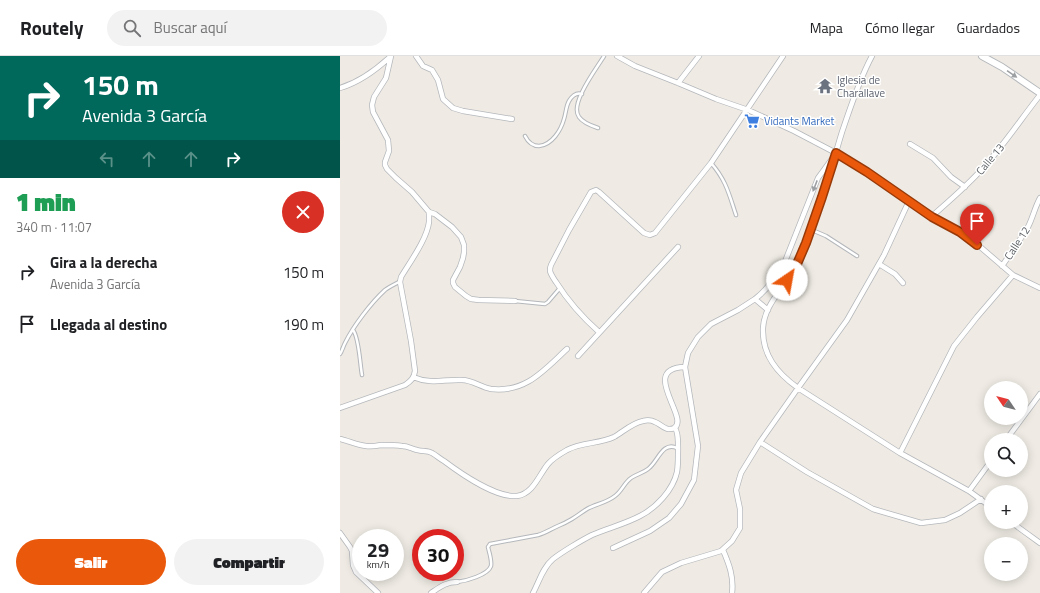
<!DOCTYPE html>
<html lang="es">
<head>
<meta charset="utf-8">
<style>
	:root { --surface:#fff; --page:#f2f2f2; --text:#202124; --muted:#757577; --line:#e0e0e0; --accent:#ea580c }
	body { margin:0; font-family:"Titillium Web",sans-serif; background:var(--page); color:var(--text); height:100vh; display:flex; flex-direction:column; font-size:15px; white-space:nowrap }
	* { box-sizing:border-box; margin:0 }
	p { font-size:13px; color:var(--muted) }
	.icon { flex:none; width:22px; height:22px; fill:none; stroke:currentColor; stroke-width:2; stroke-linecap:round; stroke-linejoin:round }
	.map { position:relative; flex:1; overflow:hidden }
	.drawer { display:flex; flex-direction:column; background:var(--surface); width:340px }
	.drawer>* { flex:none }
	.banner { background:#00695c; color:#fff; overflow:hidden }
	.needle { width:26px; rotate:305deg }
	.controls { position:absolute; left:644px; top:325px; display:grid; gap:8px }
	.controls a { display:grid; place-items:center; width:44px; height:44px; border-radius:50%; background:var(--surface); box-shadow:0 2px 10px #0003; font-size:20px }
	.speed { position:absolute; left:12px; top:473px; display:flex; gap:8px; font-size:20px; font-weight:700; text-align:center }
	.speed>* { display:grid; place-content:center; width:52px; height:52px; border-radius:50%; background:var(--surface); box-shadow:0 2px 10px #0003; line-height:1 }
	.speed small { font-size:10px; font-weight:400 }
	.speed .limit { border:6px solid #d22; background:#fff; color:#111 }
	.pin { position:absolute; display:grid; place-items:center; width:34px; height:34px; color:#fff; margin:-41px -17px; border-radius:50% 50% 50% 0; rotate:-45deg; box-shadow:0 0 4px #0007 }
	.pin .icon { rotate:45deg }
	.me { position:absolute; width:44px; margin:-22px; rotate:33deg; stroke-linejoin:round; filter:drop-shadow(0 0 3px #0008) }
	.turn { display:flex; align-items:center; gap:14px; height:84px; padding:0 16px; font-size:18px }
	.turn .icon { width:52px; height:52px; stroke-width:2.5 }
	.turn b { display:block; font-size:28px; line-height:34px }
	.lanes { display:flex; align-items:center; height:38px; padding:0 16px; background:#0003; justify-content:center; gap:20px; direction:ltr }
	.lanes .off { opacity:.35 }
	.round { display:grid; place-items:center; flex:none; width:42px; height:42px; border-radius:21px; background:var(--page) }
	.head { display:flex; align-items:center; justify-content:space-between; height:68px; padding:0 16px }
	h1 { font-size:24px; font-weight:800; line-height:30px; color:#1e9e55 }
	.primary-button { display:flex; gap:8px; margin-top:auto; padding:8px 16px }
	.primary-button a { flex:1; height:46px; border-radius:24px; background:var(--accent); color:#fff; font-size:16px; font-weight:800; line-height:46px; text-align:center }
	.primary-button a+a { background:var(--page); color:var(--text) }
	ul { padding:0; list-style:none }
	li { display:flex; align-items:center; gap:12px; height:52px; padding:0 16px }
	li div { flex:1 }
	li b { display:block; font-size:15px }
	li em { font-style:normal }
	header { display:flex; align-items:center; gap:24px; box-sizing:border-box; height:56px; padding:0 20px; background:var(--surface); border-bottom:1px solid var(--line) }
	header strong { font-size:19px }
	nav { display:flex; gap:22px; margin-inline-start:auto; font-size:14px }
	.search { width:280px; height:36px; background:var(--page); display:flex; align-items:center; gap:10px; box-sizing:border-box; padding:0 14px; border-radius:22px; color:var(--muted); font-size:15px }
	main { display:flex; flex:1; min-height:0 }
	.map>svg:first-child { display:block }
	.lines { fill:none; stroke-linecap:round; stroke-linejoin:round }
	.service-casing { stroke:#b4b7bb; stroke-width:4.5 }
	.minor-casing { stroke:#b4b7bb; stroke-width:6 }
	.tertiary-casing { stroke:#b4b7bb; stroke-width:8 }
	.service { stroke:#fff; stroke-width:2.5 }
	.minor { stroke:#fff; stroke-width:4.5 }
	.tertiary { stroke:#fff; stroke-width:6 }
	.oneway { fill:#9da0a3 }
	.route-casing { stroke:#983908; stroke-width:10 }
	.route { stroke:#ea580c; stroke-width:7 }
	.labels { text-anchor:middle; stroke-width:3; stroke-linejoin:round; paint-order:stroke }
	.worship-label { font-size:11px; fill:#5b616d; stroke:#fff; text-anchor:start }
	.shop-label { font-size:11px; fill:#366cbe; stroke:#fff; text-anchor:start }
	.street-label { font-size:11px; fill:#5c6165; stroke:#fff }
</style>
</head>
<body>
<header>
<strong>Routely</strong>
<div class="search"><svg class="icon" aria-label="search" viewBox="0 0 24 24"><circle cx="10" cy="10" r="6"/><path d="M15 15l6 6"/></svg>Buscar aquí</div>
<nav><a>Mapa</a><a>Cómo llegar</a><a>Guardados</a></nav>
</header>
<main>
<section class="drawer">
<div class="banner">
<div class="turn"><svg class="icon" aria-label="right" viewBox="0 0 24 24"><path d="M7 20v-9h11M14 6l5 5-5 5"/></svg><div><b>150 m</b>Avenida 3 García</div></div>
<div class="lanes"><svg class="icon off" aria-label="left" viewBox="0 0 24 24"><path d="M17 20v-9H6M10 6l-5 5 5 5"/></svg><svg class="icon off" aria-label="ahead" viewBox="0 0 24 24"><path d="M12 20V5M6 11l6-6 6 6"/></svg><svg class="icon off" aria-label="ahead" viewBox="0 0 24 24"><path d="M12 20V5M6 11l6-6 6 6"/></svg><svg class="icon" aria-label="right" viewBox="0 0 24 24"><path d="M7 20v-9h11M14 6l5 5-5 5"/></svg></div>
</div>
<div class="head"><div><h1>1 min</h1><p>340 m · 11:07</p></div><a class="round" style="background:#d93025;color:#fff"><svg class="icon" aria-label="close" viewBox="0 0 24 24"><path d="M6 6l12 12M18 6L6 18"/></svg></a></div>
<ul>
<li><svg class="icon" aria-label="right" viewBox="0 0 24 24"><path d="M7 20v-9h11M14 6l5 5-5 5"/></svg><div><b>Gira a la derecha</b><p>Avenida 3 García</p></div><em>150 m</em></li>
<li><svg class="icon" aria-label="arrive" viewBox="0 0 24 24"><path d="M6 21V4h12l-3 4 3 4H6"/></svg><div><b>Llegada al destino</b></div><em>190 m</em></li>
</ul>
<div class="primary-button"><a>Salir</a><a>Compartir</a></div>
</section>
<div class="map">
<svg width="700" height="537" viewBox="0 0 700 537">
	<rect width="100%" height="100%" fill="#efebe4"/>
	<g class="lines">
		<g class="service-casing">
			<path id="service" d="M 258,72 C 252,70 243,67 239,61 C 229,48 257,12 264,0
				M 185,80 C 188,86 192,90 199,90 C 212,89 221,74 224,63 C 226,57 226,50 229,45 C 232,40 236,36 242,38
				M 371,107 C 386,124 389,138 396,159
				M 472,174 L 486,180 L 517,200
				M 175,245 L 205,248 L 208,246 L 220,232
				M 13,274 C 19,281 20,308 22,319
				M 0,298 C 2,295 3,291 5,287 C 14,269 31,247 45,234 C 49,231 55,228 59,226
				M 117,526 C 126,525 148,519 151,510 C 152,504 149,496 148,491 L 150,488 L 198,479 C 205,477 211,473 218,470 C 223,468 227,466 232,463 C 237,460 242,456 247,453 C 256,448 266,447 275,440 C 282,435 284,427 291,422 C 297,418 303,417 308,413 C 318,406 322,385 337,392"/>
		</g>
		<g class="minor-casing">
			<path id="minor" d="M 51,0 L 46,22 L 34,41 L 32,49 L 33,56 L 48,84 L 49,95 L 45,106 L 45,109 L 47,113 L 56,122 L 72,136 L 89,156 L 95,158 L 112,171 L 121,181 L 124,189 L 124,196 L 123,202 L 120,211 L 113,224 L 113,227 L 115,231 L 126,240 L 131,243 L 139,244 L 175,245
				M 76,0 L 83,10 L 92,14 L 98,24 L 103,43 L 113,52 L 123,55 L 172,63
				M 277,0 L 295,10 L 338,27 L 376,43 L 408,54 L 454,75 L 496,97 L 527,116 L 591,161 L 620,176 L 631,183 L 673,219 L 700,232
				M 532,0 C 519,24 511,50 502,76 C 490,115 480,157 463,194 C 459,205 454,214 447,224 C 437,239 424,253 423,272 C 422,299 437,317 458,332 L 560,397 L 629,435 L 651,451
				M 338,27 L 359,0
				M 0,32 C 20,26 36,14 51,0
				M 570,88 L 593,102 L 611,121 L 625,131
				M 591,161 C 609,145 627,130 643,112 C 664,89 681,63 700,39
				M 539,208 L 555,218 L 563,227
				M 662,210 C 671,197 680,184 688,171 C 693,161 695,151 700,142
				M 415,243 C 428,233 436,221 444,208 L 478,122 L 494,100
				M 259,276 C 242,261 228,245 216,226 C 214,223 211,219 210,215 C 210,212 210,211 211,209 L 229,174 L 251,136 L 256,134 L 259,136 L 304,177 L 310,179 L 315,177 L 371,107 L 443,0
				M 238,300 L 338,191
				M 73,321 C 92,329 104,323 122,324 C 132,324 141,331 151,333 C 186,337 204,314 227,293
				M 0,352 L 65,329 C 71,325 74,322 75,315 L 71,285 L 60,226 L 61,221 C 70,206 87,183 89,166 C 89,163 89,160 89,156
				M 0,383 C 9,385 17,389 26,390 C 31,391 36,390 41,389 C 48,389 56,389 62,390 C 68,390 72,393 77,394 C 82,396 87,394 92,397 C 96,399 100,403 104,405 C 120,417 156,442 177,440 C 193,438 199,419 208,408 C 213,402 220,398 227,394 C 242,386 259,388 274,381 C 283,376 292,367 303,365 C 307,364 311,364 315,366 C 321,368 326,376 334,372 C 351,363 298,312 345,311
				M 666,384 L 700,338
				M 420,386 L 467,416 L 533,453 L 581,467 L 605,464 L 620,457 L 641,443
				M 560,397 L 614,290 L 637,261 L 673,219
				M 629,435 L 651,405
				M 671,466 L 700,487
				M 0,477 L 10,491 L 12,495 L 13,509 L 16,516 L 38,537
				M 273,492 L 310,475 L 329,462 L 341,448 L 354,424 L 358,390 L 345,311 L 348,297 L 358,281 L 371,268 L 398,254 L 415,243 L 428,254
				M 383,494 C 389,508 394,521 392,537
				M 91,537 C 100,531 106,526 117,526
				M 193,537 C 199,526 203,511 213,503 C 222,496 242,484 252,479 C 268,472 285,468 300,460 C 316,452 333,434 337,416 C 338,410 338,404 338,398 C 338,391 339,377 335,372
				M 304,537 L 322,516 L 341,507 L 381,495 L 392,485 L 400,472 L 400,453 L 396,434 L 401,417 L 420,386 L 458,332 L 507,264 L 544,199 L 569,145"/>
		</g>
		<g class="tertiary-casing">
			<path id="tertiary" d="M 642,0 L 662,11 L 700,37"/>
		</g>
		<use href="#service" class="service"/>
		<use href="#minor" class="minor"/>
		<use href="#tertiary" class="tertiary"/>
	</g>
	<defs><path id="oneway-solid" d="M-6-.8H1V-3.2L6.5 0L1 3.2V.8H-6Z"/></defs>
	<g class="oneway">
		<use href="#oneway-solid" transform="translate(672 18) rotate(34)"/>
		<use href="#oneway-solid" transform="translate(475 130) rotate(111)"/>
	</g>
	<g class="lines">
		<g class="route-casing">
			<path id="route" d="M 447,224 L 457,208 L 466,187 L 482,141 L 496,97 L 527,116 L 592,161 L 620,176 L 637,189"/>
		</g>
		<use href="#route" class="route"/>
	</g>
	<defs>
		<g id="temple-bare" transform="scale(1.2)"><path d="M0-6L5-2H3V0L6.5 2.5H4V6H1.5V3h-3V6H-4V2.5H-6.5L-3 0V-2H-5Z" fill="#6b7280" stroke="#fff" stroke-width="2.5" paint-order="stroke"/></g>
		<g id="supermarket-bare" transform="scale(1.2)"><path d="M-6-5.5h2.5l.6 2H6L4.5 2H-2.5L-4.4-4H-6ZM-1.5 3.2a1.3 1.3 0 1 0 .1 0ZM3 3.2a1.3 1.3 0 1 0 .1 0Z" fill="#3f7fe0" stroke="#fff" stroke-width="2.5" paint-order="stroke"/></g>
	</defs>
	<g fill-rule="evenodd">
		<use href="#temple-bare" x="485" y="30"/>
		<use href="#supermarket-bare" x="412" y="65"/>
	</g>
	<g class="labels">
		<g class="worship-label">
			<text x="497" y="28">Iglesia de<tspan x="497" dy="13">Charallave</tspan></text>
		</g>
		<g class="shop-label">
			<text x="424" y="69">Vidants Market</text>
		</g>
		<g class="street-label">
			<text transform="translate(650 103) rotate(-50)" y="4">Calle 13</text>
			<text transform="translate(677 187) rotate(-57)" y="4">Calle 12</text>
		</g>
	</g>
</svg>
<div class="controls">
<a><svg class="needle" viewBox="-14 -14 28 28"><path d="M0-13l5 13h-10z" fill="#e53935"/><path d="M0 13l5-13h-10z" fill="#757577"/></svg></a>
<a><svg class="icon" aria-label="search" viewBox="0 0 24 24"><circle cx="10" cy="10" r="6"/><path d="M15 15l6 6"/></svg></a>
<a>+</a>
<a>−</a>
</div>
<div class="speed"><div>29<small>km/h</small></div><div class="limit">30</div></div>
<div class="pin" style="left:637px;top:189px;background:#d93025"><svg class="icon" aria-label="arrive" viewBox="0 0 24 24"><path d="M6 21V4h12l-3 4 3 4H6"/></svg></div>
<svg class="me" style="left:447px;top:224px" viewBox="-20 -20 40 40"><circle r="19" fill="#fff"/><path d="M0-13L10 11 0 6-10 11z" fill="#ea580c"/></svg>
</div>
</main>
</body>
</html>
